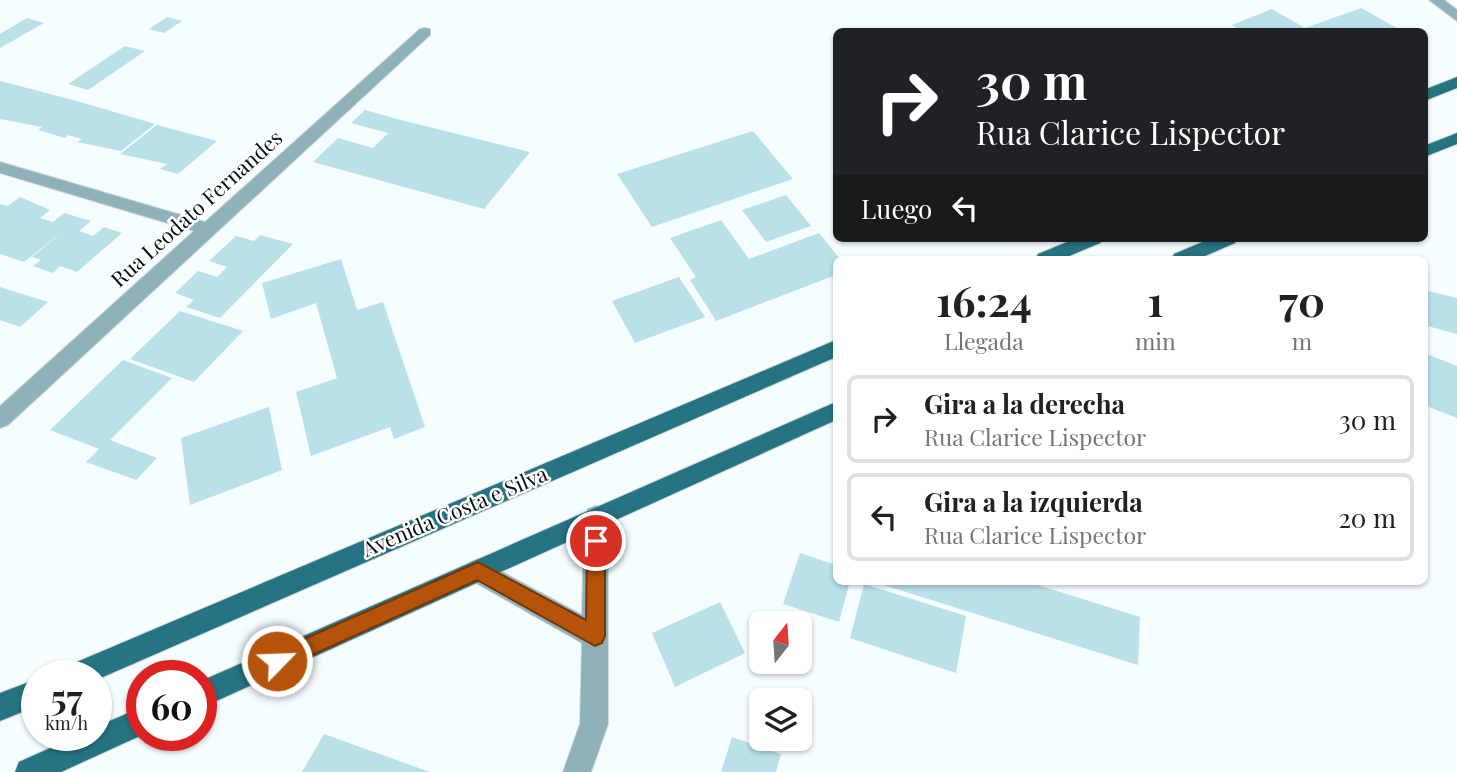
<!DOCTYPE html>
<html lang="es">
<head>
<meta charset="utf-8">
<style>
	:root { --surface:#fff; --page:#f2f2f2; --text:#202124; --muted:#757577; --line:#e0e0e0 }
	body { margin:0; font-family:"Playfair Display",serif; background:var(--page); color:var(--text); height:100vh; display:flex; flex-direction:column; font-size:26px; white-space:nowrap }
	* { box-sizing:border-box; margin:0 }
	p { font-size:23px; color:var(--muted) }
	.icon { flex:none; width:38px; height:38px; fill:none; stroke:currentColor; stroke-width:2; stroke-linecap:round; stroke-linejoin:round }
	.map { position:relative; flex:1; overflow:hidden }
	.side { position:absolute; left:833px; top:256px; width:595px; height:329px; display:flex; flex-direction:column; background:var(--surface); border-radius:10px; box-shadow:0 2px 5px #0004 }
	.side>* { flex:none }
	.banner { position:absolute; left:833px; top:28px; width:595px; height:214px; border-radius:10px; box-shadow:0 2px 5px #0004; background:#202124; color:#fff; overflow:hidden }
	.needle { width:46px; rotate:17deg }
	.buttons { position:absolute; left:749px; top:611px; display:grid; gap:14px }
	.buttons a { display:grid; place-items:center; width:63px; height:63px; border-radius:10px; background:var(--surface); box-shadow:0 2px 5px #0004; font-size:35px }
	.speed { position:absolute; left:21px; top:660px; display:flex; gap:14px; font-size:35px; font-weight:700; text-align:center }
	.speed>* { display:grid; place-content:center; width:91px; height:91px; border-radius:50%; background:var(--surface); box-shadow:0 2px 5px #0004; line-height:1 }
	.speed small { font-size:18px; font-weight:400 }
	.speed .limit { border:10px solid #d22; background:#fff; color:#111 }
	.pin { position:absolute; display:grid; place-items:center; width:60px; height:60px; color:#fff; margin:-30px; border:4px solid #fff; border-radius:50%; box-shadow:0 2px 7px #0007 }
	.me { position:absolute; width:77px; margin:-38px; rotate:66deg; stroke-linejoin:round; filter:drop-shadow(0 0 5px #0008) }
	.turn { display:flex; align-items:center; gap:24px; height:147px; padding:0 28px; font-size:32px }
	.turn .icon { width:91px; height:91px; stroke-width:2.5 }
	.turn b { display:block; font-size:49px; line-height:60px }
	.then { display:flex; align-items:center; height:66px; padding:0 28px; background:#0003; gap:14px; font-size:26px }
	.eta { display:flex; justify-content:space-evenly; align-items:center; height:119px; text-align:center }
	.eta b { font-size:42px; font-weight:700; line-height:49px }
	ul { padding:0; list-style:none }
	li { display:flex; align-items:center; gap:21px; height:88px; margin:0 14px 10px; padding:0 14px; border:4px solid var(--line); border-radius:10px }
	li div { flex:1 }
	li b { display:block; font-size:26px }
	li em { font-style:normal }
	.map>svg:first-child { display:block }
	.building { fill:#bae0e9 }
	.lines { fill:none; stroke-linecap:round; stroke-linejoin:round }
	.minor-casing { stroke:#ced7d9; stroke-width:2 }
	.major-casing { stroke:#ced7d9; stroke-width:2 }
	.minor { fill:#8eb1ba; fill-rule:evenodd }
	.major { fill:#267383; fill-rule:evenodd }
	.route { fill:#b45309; stroke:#753606; stroke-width:2 }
	.labels { text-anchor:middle; stroke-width:5; stroke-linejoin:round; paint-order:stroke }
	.street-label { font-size:21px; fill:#031013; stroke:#fff }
</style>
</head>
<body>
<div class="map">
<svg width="1457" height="772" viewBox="0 0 1457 772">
	<rect width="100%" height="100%" fill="#f5fdff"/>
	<path class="building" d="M 1361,8 L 1404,32 L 1243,32 L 1232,25 L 1272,9 L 1305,28 Z
		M 167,17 L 182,21 L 164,33 L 149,29 Z
		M 27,18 L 44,23 L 0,48 L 0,34 Z
		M 125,46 L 145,51 L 88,90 L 68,84 Z
		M 0,81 L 77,101 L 155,124 L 121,151 L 77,142 L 82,139 L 68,135 L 65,138 L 38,130 L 42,127 L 0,119 Z
		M 365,110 L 401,120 L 530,152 L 484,209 L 313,162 L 338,138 L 373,148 L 388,133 L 351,123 Z
		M 157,125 L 198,136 L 217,141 L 178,174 L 160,169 L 167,164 L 120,154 Z
		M 753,131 L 793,179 L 652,227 L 617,174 Z
		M 786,195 L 811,226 L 766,242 L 742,210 Z
		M 20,197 L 50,210 L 40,218 L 53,222 L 64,213 L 91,221 L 79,231 L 93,236 L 104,227 L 122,233 L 77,272 L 60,266 L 53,273 L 33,266 L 41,260 L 32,257 L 66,229 L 24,262 L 0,254 L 0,204 L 8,206 Z
		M 721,220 L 749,259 L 819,233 L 840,259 L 836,259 L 836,275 L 716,321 L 690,280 L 696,277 L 670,238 Z
		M 260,235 L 293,244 L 220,318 L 186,307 L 194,300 L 175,293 L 198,271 L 217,277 L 227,267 L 209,261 L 236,236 L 254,241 Z
		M 341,259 L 357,310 L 383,302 L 425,427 L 394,439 L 390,427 L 311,456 L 296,392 L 337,378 L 316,303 L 271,319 L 262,283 Z
		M 679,277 L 705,317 L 635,343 L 612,301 Z
		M 0,287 L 48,302 L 20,327 L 0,320 Z
		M 1424,290 L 1457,298 L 1457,334 L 1424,325 Z
		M 180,311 L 243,331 L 194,382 L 130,359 Z
		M 1424,353 L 1457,366 L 1457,418 L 1424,405 Z
		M 123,360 L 172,378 L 110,440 L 157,458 L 136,480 L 86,462 L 99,449 L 50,430 Z
		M 269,407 L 282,470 L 190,505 L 181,438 Z
		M 800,553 L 836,565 L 836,581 L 850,581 L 839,622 L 783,604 Z
		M 1025,581 L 1140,617 L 1138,665 L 874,582 Z
		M 864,584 L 966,616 L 956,673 L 850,638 Z
		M 720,602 L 745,653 L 675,687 L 652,633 Z
		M 324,734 L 430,772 L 302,772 Z
		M 732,737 L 781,754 L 776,772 L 721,772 Z"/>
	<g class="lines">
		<g class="minor-casing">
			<path id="minor" d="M 1429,0 L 1444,0 L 1457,10 L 1457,21 Z
				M 425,28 L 430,29 L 430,35 L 8,425 L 0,428 L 0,406 L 194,231 L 0,173 L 0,162 L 205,222 L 420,29 Z
				M 596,506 L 604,509 L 608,517 L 608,724 L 591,772 L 563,772 L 580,724 L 582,643 L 469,579 L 466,571 L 469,563 L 478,559 L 582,615 L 584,517 L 588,509 Z"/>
		</g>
		<g class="major-casing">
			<path id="major" d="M 1457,77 L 1457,88 L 1424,101 L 1424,90 Z
				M 1457,133 L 1457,144 L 1424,157 L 1424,146 Z
				M 1077,238 L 1103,238 L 1100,243 L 1062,259 L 1036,259 L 1038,254 Z
				M 1212,238 L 1238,238 L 1235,243 L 1198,259 L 1172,259 L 1174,254 Z
				M 836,340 L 836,357 L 96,680 L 96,676 L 61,676 L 65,667 Z
				M 836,402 L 836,420 L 201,708 L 201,681 Z
				M 37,679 L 37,706 L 0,721 L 0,693 Z
				M 142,707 L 142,735 L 61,772 L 15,772 L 19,762 L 79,735 L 96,735 L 96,727 Z"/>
		</g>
		<use href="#minor" class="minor"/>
		<use href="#major" class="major"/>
	</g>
	<path class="route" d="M 596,532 L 602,535 L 605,541 L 605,636 L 602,643 L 595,646 L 477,580 L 277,671 L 270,668 L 267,661 L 270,654 L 478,562 L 586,620 L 587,541 L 590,535 Z"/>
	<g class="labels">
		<g class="street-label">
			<text transform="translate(197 209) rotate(-42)" y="7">Rua Leodato Fernandes</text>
			<text transform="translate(455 512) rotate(-23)" y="7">Avenida Costa e Silva</text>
		</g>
	</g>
</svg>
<div class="buttons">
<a><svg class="needle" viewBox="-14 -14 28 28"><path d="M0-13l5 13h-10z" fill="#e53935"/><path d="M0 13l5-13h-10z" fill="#757577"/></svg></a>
<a><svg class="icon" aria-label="layers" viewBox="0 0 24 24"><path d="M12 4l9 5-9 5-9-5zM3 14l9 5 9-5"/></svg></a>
</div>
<div class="speed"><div>57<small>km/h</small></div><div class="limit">60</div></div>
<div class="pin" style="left:596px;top:541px;background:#d93025"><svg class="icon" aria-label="arrive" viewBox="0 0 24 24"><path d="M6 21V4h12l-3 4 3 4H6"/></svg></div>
<svg class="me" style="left:277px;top:661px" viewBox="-20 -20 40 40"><circle r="17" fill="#b45309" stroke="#fff" stroke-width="3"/><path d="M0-11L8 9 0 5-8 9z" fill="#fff"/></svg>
<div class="banner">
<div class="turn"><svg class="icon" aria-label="right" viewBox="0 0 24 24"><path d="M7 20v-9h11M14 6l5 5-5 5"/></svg><div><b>30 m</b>Rua Clarice Lispector</div></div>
<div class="then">Luego<svg class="icon" aria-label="left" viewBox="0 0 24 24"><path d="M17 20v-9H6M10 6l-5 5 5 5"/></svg></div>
</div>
<section class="side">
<div class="eta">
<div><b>16:24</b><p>Llegada</p></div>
<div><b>1</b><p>min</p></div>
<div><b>70</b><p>m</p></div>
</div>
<ul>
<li><svg class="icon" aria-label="right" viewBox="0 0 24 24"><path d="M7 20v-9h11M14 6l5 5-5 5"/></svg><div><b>Gira a la derecha</b><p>Rua Clarice Lispector</p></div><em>30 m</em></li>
<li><svg class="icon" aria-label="left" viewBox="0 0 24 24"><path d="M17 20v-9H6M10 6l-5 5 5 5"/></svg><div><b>Gira a la izquierda</b><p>Rua Clarice Lispector</p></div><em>20 m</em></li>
</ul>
</section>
</div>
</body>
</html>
